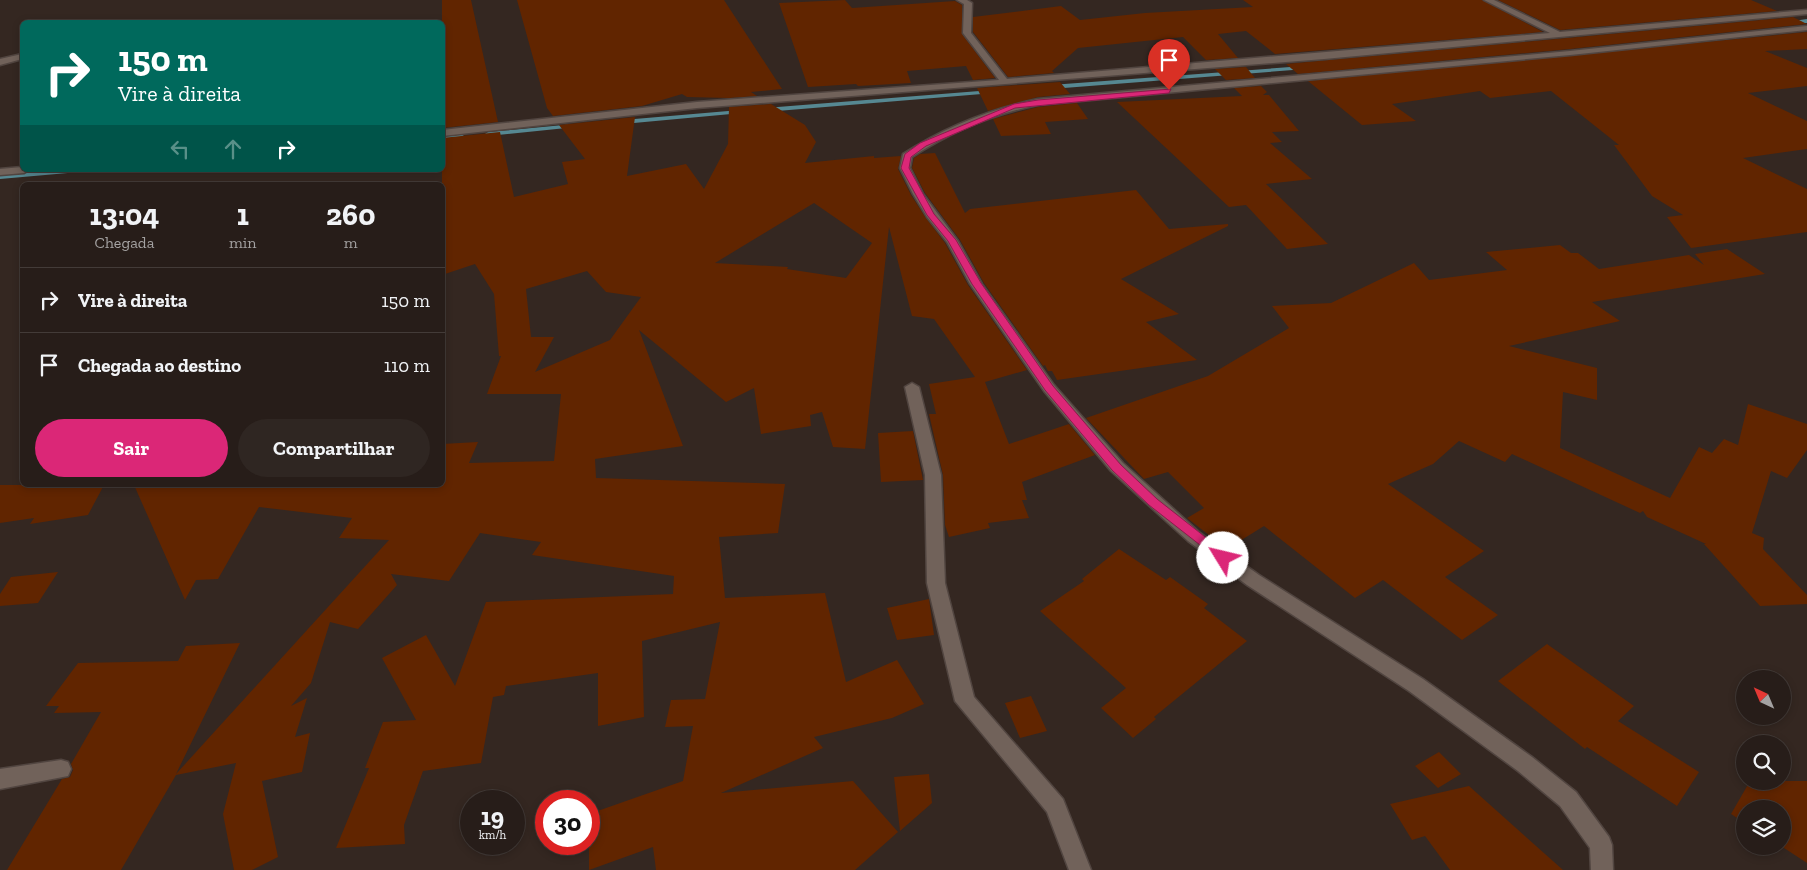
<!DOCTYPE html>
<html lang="pt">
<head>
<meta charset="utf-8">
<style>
	:root { --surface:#271d19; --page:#2f2622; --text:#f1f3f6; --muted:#a4a2a2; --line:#433b38; --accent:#db2777 }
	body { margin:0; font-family:"Zilla Slab",serif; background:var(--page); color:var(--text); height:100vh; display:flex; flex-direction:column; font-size:19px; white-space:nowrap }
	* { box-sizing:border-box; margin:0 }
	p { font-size:16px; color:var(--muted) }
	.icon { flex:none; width:28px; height:28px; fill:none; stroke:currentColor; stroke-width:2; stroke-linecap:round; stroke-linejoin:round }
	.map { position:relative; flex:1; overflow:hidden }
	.details { position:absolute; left:20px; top:182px; width:425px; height:305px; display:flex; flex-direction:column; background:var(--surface); border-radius:8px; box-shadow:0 2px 8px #0003,0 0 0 1px var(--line) }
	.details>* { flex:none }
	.top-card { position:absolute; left:20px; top:20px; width:425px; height:152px; border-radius:8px; box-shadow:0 2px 8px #0003,0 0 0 1px var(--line); background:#00695c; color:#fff; overflow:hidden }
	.needle { width:32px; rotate:316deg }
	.tools { position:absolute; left:1736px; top:670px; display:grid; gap:10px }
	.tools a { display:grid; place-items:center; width:55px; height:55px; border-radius:50%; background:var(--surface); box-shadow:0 2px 8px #0003,0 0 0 1px var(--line); font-size:25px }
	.speed { position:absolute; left:460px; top:790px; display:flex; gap:10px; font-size:25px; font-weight:700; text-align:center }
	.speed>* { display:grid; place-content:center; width:65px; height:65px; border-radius:50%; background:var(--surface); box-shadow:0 2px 8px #0003,0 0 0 1px var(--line); line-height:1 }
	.speed small { font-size:12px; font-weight:400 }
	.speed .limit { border:8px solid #d22; background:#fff; color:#111 }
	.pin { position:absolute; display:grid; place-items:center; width:42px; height:42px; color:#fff; margin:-51px -21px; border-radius:50% 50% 50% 0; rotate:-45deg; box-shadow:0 0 5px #0007 }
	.pin .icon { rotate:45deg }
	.me { position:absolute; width:55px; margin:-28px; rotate:306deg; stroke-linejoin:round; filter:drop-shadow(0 0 4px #0008) }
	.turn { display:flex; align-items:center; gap:18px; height:105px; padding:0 15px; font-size:22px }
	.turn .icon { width:65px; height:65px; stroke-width:2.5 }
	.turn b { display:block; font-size:35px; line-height:42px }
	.lanes { display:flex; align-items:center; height:48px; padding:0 15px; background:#0003; justify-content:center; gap:25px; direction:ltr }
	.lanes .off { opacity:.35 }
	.eta { display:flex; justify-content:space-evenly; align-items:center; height:85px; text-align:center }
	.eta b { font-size:30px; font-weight:700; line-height:35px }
	.primary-button { display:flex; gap:10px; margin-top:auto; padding:10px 15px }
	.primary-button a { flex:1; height:58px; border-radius:30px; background:var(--accent); color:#fff; font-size:20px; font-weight:700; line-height:58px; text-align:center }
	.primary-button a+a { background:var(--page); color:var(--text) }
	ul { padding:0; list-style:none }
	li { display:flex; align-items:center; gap:15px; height:65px; padding:0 15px; border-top:1px solid var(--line) }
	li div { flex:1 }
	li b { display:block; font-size:19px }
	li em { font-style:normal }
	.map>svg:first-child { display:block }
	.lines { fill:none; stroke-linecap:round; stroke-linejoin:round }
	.stream { fill:#568892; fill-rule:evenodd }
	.building { fill:#612500; fill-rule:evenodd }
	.minor-casing { stroke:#514540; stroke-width:3 }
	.minor { fill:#71625a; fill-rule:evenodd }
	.route { fill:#db2777; stroke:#8e194d }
</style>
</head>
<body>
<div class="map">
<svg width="1807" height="870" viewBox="0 0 1807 870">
	<rect width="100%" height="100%" fill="#342721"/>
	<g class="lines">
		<path class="stream" d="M 1807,19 L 1807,23 L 1789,24 L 1786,22 Z
			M 1304,66 L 1306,67 L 1306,69 L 1051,89 L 1048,87 L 1051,85 Z
			M 992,90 L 995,92 L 994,93 L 765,112 L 762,110 L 765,108 Z
			M 740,110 L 742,111 L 742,113 L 623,124 L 620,122 L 623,120 Z
			M 574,124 L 576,125 L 576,127 L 488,136 L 485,134 L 488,132 Z
			M 461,134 L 464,136 L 463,137 L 442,140 L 442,136 Z
			M 56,170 L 82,170 L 79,172 L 0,179 L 0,175 Z"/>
	</g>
	<path class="building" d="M 442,0 L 471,0 L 498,122 L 442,128 Z
		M 517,0 L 724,0 L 782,89 L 751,92 L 757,96 L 729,98 L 687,97 L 682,94 L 642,106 L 553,116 L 547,108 Z
		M 845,0 L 852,8 L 955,1 L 962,5 L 962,34 L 995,78 L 973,80 L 966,66 L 907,71 L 911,83 L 858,86 L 856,84 L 808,87 L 779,3 Z
		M 1243,0 L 1482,0 L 1543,32 L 1275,54 L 1246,31 L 1218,34 L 1238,58 L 1206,60 L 1183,37 L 1078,48 L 1052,71 L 1054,73 L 1008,77 L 973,32 L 973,17 L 1061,6 L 1080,20 L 1145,13 L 1253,7 Z
		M 1498,0 L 1751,0 L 1777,11 L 1560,30 Z
		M 1793,17 L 1807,24 L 1570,49 L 1298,74 L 1286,64 Z
		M 1807,32 L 1807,49 L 1765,51 L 1807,68 L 1807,86 L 1748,93 L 1807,121 L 1807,149 L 1743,158 L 1807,189 L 1807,232 L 1691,248 L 1667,217 L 1683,215 L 1652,196 L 1614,145 L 1619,145 L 1551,91 L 1490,98 L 1480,91 L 1392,104 L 1416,121 L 1362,125 L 1308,81 Z
		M 1246,67 L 1255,78 L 1226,80 L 1215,69 Z
		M 1060,82 L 1070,94 L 1038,97 L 988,111 L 977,88 Z
		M 1261,86 L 1267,92 L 1263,95 L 1269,95 L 1299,131 L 1272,132 L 1282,142 L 1270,143 L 1312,179 L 1266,184 L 1328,244 L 1287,249 L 1246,205 L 1229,207 L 1117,102 L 1242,96 L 1234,88 Z
		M 1077,103 L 1088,119 L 1045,122 L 1051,134 L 1001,136 L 993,119 L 1038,107 Z
		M 771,104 L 805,125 L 816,142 L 805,163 L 874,156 L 874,158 L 901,156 L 898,169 L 911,195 L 926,218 L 945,243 L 968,285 L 1027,370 L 985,382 L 1009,444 L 1069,424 L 1095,455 L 1022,482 L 1027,500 L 1022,500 L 1029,518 L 988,523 L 990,528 L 949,537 L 945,525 L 943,475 L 929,414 L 936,414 L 929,384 L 975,377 L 934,319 L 912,316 L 889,227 L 865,449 L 833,447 L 822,412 L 810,415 L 811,426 L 761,434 L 754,388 L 726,402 L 639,330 L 683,446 L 595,459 L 596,478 L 785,484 L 778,533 L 719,537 L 725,598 L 825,593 L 846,682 L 897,660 L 924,704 L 892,718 L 814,737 L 823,748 L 721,793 L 853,781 L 898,832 L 855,870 L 656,870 L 653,847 L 589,870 L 589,814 L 683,781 L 693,726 L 665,727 L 671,700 L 705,699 L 720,622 L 642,641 L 644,717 L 598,726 L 598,673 L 506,686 L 504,695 L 493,697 L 481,763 L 423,771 L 404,825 L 405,844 L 336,848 L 369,768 L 365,768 L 383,722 L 416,720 L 382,658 L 426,635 L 455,686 L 486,602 L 673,594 L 674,576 L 532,555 L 541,542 L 480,533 L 449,581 L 391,574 L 397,585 L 358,629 L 330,622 L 311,683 L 291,706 L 307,698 L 295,737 L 310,733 L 302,772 L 262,781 L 278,857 L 252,870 L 234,870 L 223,814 L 236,763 L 176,775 L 121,870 L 7,870 L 62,779 L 70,777 L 73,770 L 71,764 L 101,712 L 54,713 L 59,706 L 46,706 L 78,663 L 178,661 L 186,646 L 240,643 L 176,774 L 389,540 L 339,538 L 352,518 L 259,507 L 218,579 L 196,580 L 185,600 L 134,485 L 442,485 L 442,444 L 478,442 L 469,463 L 554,461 L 561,394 L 487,394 L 501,356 L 499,356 L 494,294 L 475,264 L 442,275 L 442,138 L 500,132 L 514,197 L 568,184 L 562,162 L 585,159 L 559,125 L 635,117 L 627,176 L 686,164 L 704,189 L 728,144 L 729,107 ZM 814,203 L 872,243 L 846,278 L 787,269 L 788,267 L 715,263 ZM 587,271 L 606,292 L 641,297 L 610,340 L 535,372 L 554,337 L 531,337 L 526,289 Z
		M 935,153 L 965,213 L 970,209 L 1136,190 L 1169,229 L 1228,224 L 1228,226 L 1121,279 L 1179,314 L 1146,322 L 1197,360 L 1057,380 L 1052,371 L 1048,371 L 1045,365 L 1043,366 L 984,283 L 960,240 L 925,193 L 912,168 L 914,158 L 920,154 Z
		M 1560,245 L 1571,253 L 1578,253 L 1599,269 L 1689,255 L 1704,265 L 1695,254 L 1727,249 L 1765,274 L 1592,302 L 1620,321 L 1509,346 L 1597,368 L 1597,400 L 1563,392 L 1560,448 L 1670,498 L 1699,447 L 1712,453 L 1724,439 L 1738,445 L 1748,404 L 1807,424 L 1807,450 L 1787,478 L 1771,471 L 1752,533 L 1764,538 L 1763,549 L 1807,595 L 1807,604 L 1760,606 L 1704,544 L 1706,544 L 1647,517 L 1643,511 L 1640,513 L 1512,454 L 1505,462 L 1459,441 L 1433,464 L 1388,484 L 1484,551 L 1445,577 L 1498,615 L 1462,640 L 1383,580 L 1355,598 L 1264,526 L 1227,549 L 1187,518 L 1204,508 L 1168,472 L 1144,479 L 1086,418 L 1208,376 L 1289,328 L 1272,306 L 1331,303 L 1414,263 L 1429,280 L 1507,270 L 1486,252 Z
		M 913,431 L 923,480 L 881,482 L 878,433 Z
		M 0,485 L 104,485 L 88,515 L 30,524 L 34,518 L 0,523 Z
		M 1119,549 L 1166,580 L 1170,577 L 1208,604 L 1204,608 L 1247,641 L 1154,717 L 1156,719 L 1133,738 L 1101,708 L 1126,688 L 1040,611 L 1084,581 L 1082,579 Z
		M 58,572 L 38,603 L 0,606 L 0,594 L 11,577 Z
		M 929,599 L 934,635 L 897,640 L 887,608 Z
		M 1547,644 L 1634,706 L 1618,721 L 1699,772 L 1677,806 L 1587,747 L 1585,749 L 1498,681 Z
		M 1031,696 L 1047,731 L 1020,738 L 1005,703 Z
		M 1439,752 L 1461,774 L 1438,788 L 1415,766 Z
		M 929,774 L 932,803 L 900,831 L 894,777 Z
		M 1750,781 L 1807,781 L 1807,863 L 1781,846 L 1782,809 L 1745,809 L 1745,823 L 1731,814 Z
		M 1469,786 L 1563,870 L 1450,870 L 1425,836 L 1412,840 L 1390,804 Z"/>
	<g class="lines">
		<g class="minor-casing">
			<path id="minor" d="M 957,0 L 967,0 L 972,3 L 971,33 L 1007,79 L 1550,33 L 1484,0 L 1494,0 L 1560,32 L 1807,10 L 1807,14 L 1324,59 L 697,108 L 442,136 L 442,130 L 697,102 L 999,80 L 963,33 L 964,4 Z
				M 1807,26 L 1807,30 L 1570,55 L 1038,105 C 993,114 950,132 912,157 L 910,168 L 923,194 L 958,241 L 982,284 L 1054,385 L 1123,463 L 1200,533 L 1259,575 L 1423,679 L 1532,757 L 1576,792 L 1609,837 L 1612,845 L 1613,870 L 1591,870 L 1590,848 L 1560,806 L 1518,771 L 1409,691 L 1247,585 L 1188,541 L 1111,471 L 1044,391 L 970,284 L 947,242 L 927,217 L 913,194 L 900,168 L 903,154 C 945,127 990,109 1038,99 L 1570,51 Z
				M 22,54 L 22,59 L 0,65 L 0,59 Z
				M 22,167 L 22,170 L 29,170 L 24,173 L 0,175 L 0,169 Z
				M 912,383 L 919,387 L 941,475 L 945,583 L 974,697 L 1063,799 L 1091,870 L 1069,870 L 1047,812 L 955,701 L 927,583 L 925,475 L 905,387 Z
				M 61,760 L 68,762 L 71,769 L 68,776 L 0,789 L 0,769 Z"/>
		</g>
		<use href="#minor" class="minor"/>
	</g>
	<path class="route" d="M 1171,89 L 1169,93 L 1015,108 L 926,146 L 911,157 L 909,168 L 934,214 L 956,240 L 981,283 L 1053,386 L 1121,465 L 1157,499 L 1228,555 L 1230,558 L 1223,563 L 1149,505 L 1112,470 L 1045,390 L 972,284 L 948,241 L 927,215 L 901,168 L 905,154 L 920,143 L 1014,104 L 1038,100 Z"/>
</svg>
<div class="tools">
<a><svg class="needle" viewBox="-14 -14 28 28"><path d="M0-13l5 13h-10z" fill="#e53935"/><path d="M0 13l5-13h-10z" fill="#a4a2a2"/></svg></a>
<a><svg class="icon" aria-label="search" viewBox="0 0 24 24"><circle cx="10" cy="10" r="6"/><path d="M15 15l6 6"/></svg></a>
<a><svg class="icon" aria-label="layers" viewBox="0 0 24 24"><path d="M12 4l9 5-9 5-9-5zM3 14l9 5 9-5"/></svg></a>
</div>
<div class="speed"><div>19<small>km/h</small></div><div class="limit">30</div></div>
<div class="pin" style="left:1169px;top:90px;background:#d93025"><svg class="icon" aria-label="arrive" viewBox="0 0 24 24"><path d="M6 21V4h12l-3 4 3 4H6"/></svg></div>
<svg class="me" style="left:1223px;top:558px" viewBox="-20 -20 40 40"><circle r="19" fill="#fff"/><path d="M0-13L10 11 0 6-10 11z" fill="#db2777"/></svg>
<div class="top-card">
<div class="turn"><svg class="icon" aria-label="right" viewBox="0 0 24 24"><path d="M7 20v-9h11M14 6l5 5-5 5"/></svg><div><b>150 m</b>Vire à direita</div></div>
<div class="lanes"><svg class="icon off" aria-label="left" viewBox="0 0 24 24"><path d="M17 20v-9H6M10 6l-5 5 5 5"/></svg><svg class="icon off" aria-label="ahead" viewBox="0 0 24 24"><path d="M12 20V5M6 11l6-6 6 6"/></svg><svg class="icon" aria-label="right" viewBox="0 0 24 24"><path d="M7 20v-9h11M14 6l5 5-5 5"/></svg></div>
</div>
<section class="details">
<div class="eta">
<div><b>13:04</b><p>Chegada</p></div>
<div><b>1</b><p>min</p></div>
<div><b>260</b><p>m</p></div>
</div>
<ul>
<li><svg class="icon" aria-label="right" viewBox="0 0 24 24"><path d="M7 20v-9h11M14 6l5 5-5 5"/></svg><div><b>Vire à direita</b></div><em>150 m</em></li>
<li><svg class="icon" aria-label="arrive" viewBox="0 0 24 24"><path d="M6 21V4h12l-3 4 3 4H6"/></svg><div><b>Chegada ao destino</b></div><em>110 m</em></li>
</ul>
<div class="primary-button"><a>Sair</a><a>Compartilhar</a></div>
</section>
</div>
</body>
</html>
